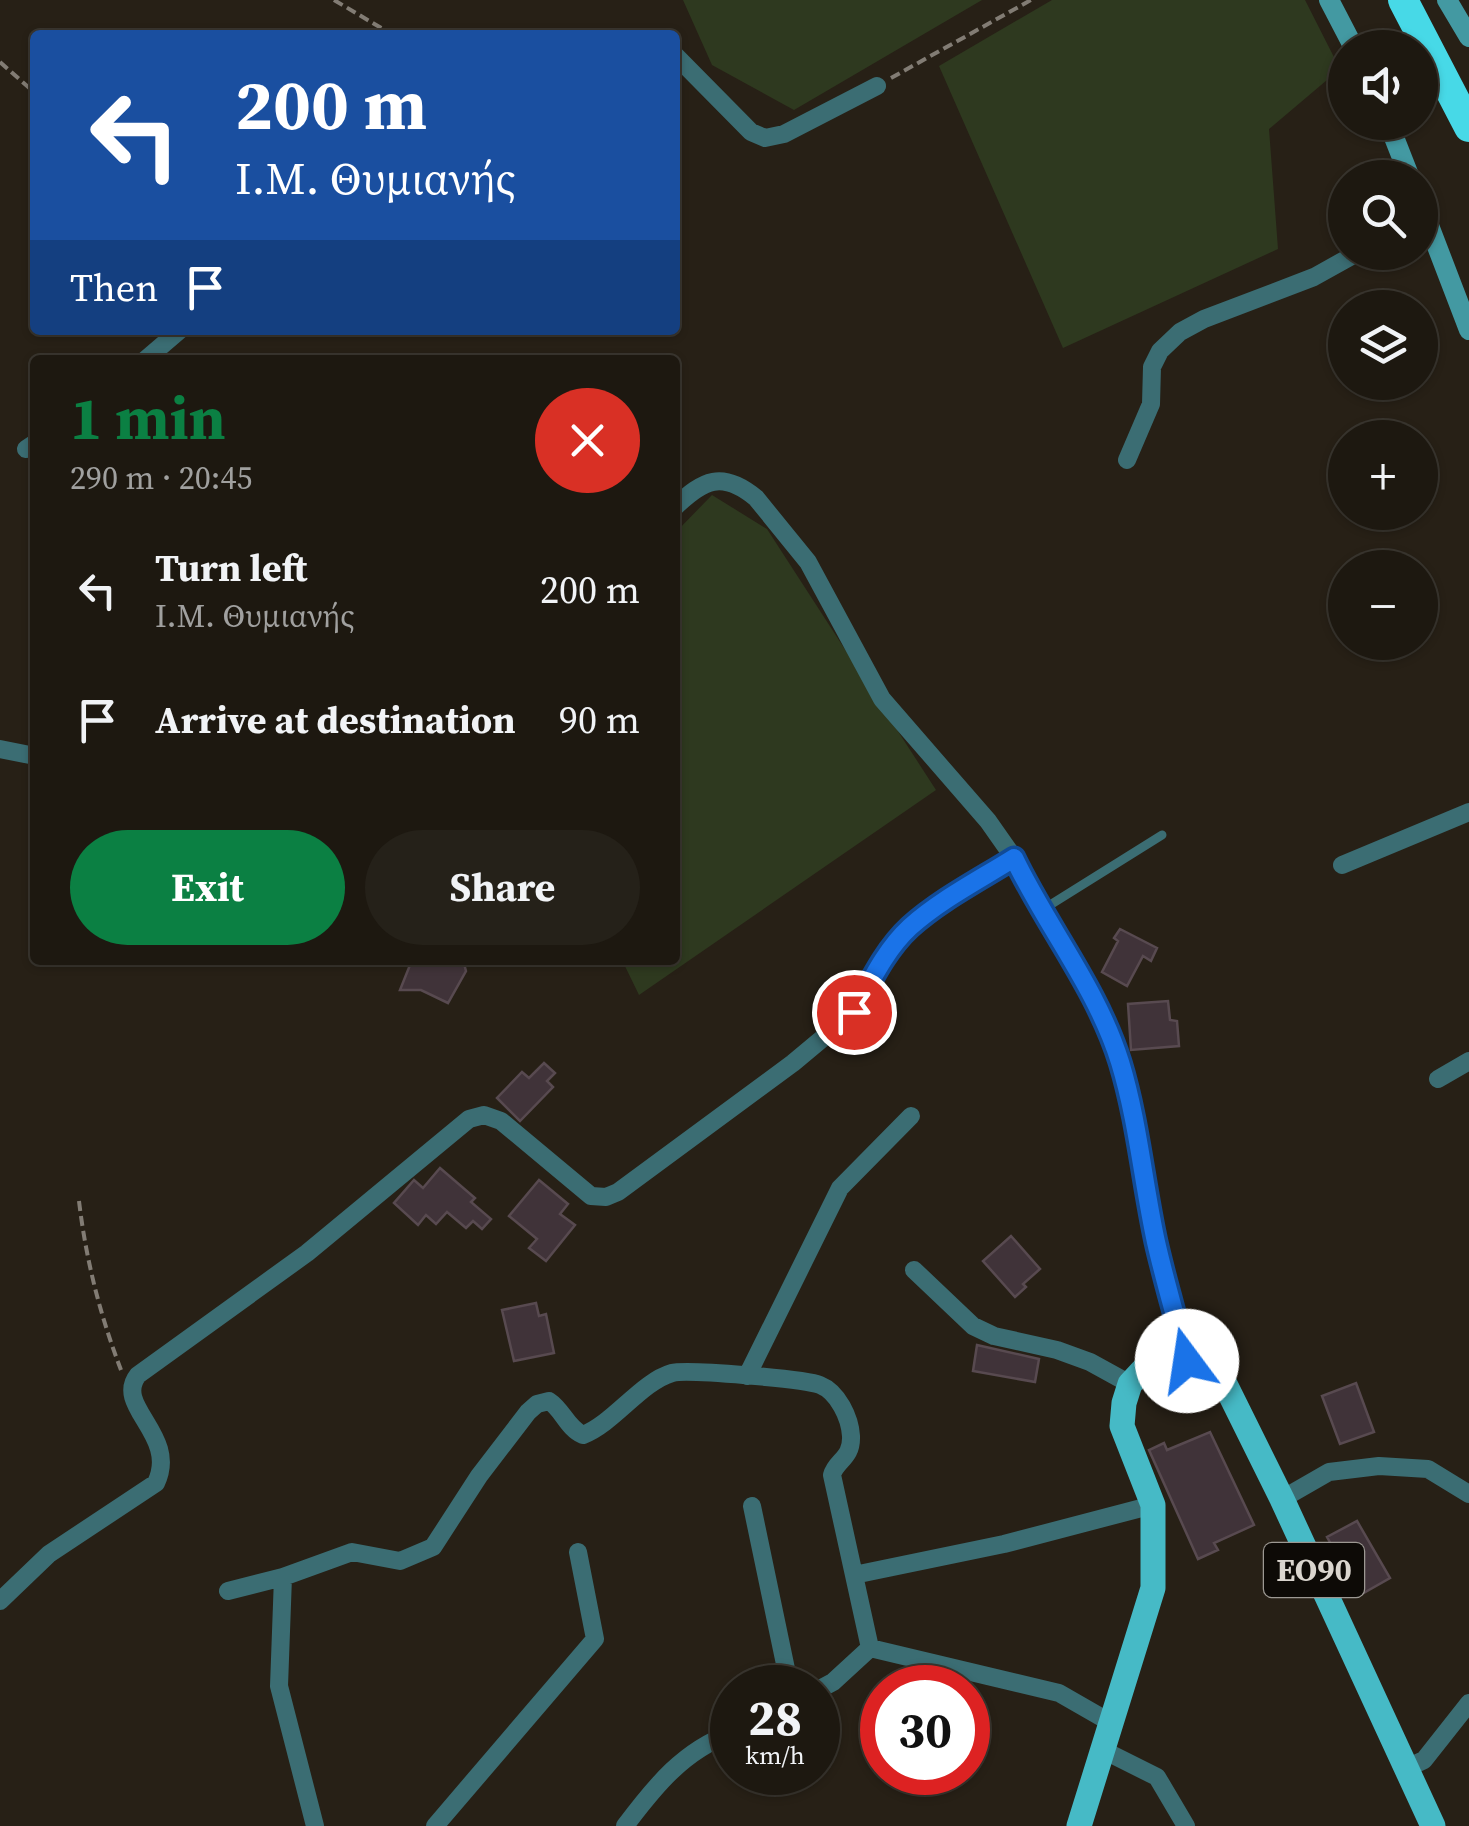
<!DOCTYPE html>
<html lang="en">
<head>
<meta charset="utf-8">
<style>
	:root { --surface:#1d1810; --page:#252119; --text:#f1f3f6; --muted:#a0a09f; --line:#3b3730; --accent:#0b8043 }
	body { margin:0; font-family:"Source Serif 4",serif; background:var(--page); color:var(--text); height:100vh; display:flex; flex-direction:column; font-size:38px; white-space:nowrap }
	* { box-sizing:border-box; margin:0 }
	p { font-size:32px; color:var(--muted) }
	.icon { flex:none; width:55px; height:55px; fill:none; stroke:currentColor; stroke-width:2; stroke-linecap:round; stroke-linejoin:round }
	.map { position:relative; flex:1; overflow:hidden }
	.sheet { position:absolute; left:30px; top:355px; width:650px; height:610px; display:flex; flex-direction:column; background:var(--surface); border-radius:10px; box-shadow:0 2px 8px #0004,0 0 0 2px var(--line) }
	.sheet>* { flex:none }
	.banner { position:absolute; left:30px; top:30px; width:650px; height:305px; border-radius:10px; box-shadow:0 2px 8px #0004,0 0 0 2px var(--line); background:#1a4fa0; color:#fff; overflow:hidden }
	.tools { position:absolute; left:1328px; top:30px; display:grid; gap:20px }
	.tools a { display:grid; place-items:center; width:110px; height:110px; border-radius:50%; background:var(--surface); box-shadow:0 2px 8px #0004,0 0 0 2px var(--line); font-size:50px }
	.speed { position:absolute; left:710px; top:1665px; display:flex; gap:20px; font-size:50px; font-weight:700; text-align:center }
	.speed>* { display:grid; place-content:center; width:130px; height:130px; border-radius:50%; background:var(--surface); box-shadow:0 2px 8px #0004,0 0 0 2px var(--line); line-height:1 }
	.speed small { font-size:25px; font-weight:400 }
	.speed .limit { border:15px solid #d22; background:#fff; color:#111 }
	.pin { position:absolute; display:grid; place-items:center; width:85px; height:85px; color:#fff; margin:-42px; border:5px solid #fff; border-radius:50%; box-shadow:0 2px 10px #0007 }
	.me { position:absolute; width:110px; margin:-55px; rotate:346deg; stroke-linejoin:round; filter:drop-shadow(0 0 8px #0008) }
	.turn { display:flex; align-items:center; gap:35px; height:210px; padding:0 40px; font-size:45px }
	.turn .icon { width:130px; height:130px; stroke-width:2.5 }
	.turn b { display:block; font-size:70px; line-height:85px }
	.then { display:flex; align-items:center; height:95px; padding:0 40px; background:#0003; gap:20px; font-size:38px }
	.round { display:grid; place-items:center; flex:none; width:105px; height:105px; border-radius:52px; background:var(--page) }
	.overview { display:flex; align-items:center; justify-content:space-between; height:170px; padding:0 40px }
	h1 { font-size:60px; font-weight:700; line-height:75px; color:var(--accent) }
	.cta { display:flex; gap:20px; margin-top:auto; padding:20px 40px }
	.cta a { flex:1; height:115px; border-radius:60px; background:var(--accent); color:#fff; font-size:40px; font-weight:700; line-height:115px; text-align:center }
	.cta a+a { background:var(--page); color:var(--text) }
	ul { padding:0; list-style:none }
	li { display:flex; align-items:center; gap:30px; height:130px; padding:0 40px }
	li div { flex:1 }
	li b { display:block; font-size:38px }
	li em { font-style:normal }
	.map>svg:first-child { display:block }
	.green { fill:#2e391f }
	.building { fill:#403339; stroke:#584a50; stroke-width:2.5 }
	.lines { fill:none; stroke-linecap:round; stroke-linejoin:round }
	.path { stroke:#827c74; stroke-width:4; stroke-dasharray:10 5; stroke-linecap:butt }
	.lane { stroke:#3b6d73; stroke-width:9 }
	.street { stroke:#3b6d73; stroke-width:18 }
	.secondary { stroke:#4399a2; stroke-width:20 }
	.primary { stroke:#46bac6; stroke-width:25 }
	.highway { stroke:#47d9e7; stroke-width:30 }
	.route-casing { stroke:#114b97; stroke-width:25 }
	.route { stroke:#1a73e8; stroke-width:18 }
	.labels { text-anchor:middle; stroke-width:9; stroke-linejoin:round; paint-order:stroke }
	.shield { fill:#0d0a06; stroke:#9c9892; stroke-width:2.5 }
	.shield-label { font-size:32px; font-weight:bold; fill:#dad5ce }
</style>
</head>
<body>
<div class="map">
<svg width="1469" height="1826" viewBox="0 0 1469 1826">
	<rect width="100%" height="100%" fill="#272016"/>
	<path class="green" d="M 683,0 L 982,0 L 794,110 L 712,65 Z
		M 1052,0 L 1305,0 L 1340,69 L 1269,129 L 1278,249 L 1063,348 L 939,66 Z
		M 712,495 L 767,529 L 936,790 L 639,995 L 622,960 L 675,960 L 675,533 Z"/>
	<path class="building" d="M 1120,929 L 1157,948 L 1151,961 L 1143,956 L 1127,986 L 1102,972 L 1118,941 L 1114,938 Z
		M 412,960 L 463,960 L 466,971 L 448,1003 L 421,990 L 400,990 Z
		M 1168,1001 L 1170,1020 L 1177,1021 L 1179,1046 L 1131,1050 L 1128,1004 Z
		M 544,1063 L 555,1073 L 547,1081 L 553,1087 L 520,1121 L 497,1098 L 522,1072 L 529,1078 Z
		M 440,1168 L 475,1198 L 471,1202 L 491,1219 L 482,1229 L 473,1221 L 466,1228 L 447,1212 L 436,1224 L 426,1215 L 418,1225 L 394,1203 L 414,1180 L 423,1188 Z
		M 539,1180 L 568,1204 L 560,1214 L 575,1225 L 546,1261 L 529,1248 L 537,1239 L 509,1216 Z
		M 1011,1236 L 1040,1269 L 1023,1284 L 1026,1287 L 1015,1297 L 983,1261 Z
		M 536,1303 L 539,1316 L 546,1314 L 554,1353 L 514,1361 L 502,1310 Z
		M 977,1345 L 1039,1359 L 1035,1382 L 973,1371 Z
		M 1356,1383 L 1374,1432 L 1340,1444 L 1322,1396 Z
		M 1210,1432 L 1254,1525 L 1214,1543 L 1218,1550 L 1198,1559 L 1149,1450 L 1164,1443 L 1167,1450 Z
		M 1357,1521 L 1390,1578 L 1360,1595 L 1327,1537 Z"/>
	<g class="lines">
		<path class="path" d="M 334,0 L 393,35
			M 0,62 L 35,93
			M 891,78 L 1031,0
			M 79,1201 C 86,1260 100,1315 121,1370"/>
		<path class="lane" d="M 1042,910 L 1162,835"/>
		<path class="street" d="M 675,55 L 751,132 L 765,138 L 784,134 L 877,86
			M 145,360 L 180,330
			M 26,449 L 35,443
			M 1127,460 L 1151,404 L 1152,367 L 1160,351 L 1180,332 L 1204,319 L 1314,277 L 1359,252
			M 675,507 C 703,480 722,470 756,498 L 808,562 L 882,699 L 988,821 L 1014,858 L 1031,893 L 1097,1004 L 1120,1060 L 1134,1120 L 1156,1241 L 1187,1361
			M 0,749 L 35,756
			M 1342,865 L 1469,812
			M 1438,1079 L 1469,1061
			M 914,1270 L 973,1326 L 994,1336 L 1057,1350 L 1090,1362 L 1130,1384
			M 747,1376 L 840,1188 L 911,1116
			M 1282,1499 L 1329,1472 L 1379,1466 L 1428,1469 L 1469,1494
			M 752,1506 L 790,1688
			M 854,1575 L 1004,1544 L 1153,1505
			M 283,1577 L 352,1552 L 400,1561 L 433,1547 L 479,1476 L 528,1412 L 537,1404 L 549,1401 C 563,1410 567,1428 583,1435 C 614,1423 641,1382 672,1373 C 687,1369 805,1379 820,1385 C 838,1392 850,1418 851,1436 C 852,1459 836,1460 832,1475 L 870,1648
			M 228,1591 L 283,1577 L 279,1686 L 315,1826
			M 0,1601 L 49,1554 L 156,1483 C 179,1435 113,1406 138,1375 L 307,1253 L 469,1119 L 484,1115 L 501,1121 L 591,1196 L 606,1197 L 618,1192 L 793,1063 L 854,1012 L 886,955 L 908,929 L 932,909 L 1014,858
			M 818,1690 L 833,1682 L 870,1648 L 1059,1693 L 1113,1724
			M 1103,1750 L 1157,1777 L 1186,1826
			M 1405,1769 L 1424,1760 L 1469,1703
			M 435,1826 L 595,1639 L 578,1552
			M 625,1826 C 655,1786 684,1750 732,1733"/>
		<path class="secondary" d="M 1329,0 L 1354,48
			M 1447,0 L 1469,37
			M 1388,122 L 1410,178
			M 1420,202 L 1469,330"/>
		<path class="primary" d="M 1079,1826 L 1153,1588 L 1153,1505 L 1122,1426 L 1124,1403 L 1130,1384 L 1142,1371 L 1173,1361 L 1187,1361 L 1208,1369 L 1225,1384 L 1282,1499 L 1433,1826"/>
		<path class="highway" d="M 1403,0 L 1469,127"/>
	</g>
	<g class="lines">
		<g class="route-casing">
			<path id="route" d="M 854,1012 C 870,983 885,950 910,927 C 940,900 979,880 1014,858 C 1047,927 1097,988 1120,1062 C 1138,1121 1143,1182 1156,1242 C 1165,1282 1177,1321 1187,1361"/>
		</g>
		<use href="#route" class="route"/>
	</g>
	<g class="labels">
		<rect class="shield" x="1264" y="1543" width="100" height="54" rx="8"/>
		<g class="shield-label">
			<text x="1314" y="1581">ΕΟ90</text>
		</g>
	</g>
</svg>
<div class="tools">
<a><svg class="icon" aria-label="sound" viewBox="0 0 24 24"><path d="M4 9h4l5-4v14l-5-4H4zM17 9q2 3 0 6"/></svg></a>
<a><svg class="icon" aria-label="search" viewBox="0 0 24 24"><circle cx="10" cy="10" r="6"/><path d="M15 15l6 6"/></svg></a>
<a><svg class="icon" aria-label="layers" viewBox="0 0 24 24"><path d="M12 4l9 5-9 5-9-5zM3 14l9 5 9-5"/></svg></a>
<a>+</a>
<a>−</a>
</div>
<div class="speed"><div>28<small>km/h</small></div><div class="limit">30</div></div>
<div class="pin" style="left:854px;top:1012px;background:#d93025"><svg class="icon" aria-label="arrive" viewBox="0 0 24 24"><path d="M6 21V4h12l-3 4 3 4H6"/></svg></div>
<svg class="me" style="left:1187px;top:1361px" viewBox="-20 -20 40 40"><circle r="19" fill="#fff"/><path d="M0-13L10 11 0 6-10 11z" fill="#1a73e8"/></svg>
<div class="banner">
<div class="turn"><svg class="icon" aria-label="left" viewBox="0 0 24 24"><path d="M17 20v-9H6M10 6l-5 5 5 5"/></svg><div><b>200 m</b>Ι.Μ. Θυμιανής</div></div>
<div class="then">Then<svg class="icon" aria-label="arrive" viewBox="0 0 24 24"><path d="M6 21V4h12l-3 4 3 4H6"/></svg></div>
</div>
<section class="sheet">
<div class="overview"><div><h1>1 min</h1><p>290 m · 20:45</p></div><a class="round" style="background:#d93025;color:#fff"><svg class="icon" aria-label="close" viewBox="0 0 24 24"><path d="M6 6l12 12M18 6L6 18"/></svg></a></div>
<ul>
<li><svg class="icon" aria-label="left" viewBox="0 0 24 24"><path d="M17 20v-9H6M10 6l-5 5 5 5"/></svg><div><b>Turn left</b><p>Ι.Μ. Θυμιανής</p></div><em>200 m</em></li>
<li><svg class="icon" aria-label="arrive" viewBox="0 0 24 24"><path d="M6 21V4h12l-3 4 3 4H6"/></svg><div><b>Arrive at destination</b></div><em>90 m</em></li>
</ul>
<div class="cta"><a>Exit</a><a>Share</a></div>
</section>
</div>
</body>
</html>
